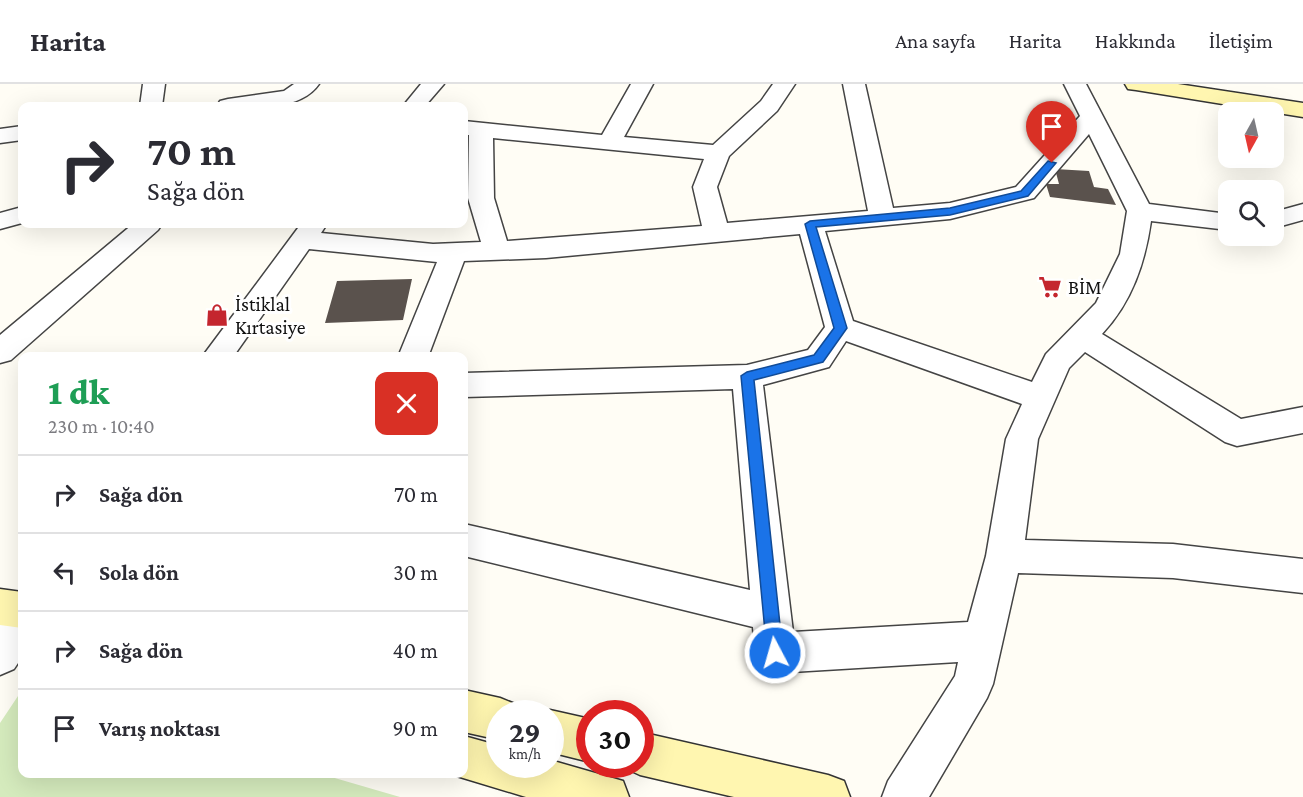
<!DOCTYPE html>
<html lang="tr">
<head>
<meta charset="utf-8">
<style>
	:root { --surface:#fff; --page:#f2f2f3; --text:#2b2b33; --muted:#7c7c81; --line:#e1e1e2 }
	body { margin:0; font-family:"Crimson Pro",serif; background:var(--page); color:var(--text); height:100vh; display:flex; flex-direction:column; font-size:22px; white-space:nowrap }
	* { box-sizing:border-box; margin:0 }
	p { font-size:20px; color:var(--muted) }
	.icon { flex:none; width:33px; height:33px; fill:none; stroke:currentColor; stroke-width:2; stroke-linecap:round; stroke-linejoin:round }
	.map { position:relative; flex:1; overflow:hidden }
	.details { position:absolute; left:18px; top:268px; width:450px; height:426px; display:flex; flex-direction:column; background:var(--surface); border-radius:12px; box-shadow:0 6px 24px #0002 }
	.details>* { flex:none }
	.hud { position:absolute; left:18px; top:18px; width:450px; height:126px; border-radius:12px; box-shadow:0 6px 24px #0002; background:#fff; color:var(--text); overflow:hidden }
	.needle { width:39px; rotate:188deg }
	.tools { position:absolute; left:1218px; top:18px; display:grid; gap:12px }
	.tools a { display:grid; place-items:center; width:66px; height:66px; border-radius:12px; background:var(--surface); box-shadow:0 6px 24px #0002; font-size:30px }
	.speed { position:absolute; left:486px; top:616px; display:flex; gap:12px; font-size:30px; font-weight:700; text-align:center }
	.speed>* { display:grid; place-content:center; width:78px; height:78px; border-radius:50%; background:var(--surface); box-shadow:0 6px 24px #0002; line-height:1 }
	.speed small { font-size:15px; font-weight:400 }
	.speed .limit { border:9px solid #d22; background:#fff; color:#111 }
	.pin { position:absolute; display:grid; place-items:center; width:51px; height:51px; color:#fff; margin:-62px -26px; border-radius:50% 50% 50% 0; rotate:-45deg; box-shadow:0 0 6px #0007 }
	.pin .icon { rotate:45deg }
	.me { position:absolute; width:66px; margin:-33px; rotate:354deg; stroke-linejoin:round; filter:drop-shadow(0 0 4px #0008) }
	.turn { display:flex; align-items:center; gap:21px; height:126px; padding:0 30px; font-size:27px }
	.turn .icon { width:78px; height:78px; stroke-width:2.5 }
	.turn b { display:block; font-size:42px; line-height:51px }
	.round { display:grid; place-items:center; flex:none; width:63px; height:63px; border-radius:12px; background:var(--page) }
	.overview { display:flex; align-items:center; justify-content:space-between; height:102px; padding:0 30px }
	h1 { font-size:36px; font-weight:800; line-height:45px; color:#1e9e55 }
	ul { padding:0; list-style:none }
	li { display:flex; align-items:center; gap:18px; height:78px; padding:0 30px; border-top:2px solid var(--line) }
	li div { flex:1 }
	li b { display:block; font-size:22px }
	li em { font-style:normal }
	header { display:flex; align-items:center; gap:36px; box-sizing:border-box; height:84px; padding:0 30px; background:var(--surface); border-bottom:2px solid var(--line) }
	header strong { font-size:28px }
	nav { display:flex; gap:33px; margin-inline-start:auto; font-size:21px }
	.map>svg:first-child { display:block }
	.green { fill:#d5ebbd }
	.building { fill:#5a524d }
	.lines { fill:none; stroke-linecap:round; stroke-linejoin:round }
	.street-casing { stroke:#444; stroke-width:3 }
	.secondary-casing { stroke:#333; stroke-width:3 }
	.street { fill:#fff; fill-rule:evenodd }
	.secondary { fill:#fff6b0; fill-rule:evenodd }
	.route { fill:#1a73e8; stroke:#114b97; stroke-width:1.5 }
	.labels { text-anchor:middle; stroke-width:6; stroke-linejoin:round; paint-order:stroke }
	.poi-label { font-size:20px; fill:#111; stroke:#fff; text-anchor:start }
</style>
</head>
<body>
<header>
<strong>Harita</strong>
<nav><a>Ana sayfa</a><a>Harita</a><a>Hakkında</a><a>İletişim</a></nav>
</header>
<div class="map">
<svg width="1303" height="713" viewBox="0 0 1303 713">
	<rect width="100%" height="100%" fill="#fffdf5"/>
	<path class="green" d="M 22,606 L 22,690 L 321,690 L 400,713 L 0,713 L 0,639 Z"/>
	<path class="building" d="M 1055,85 L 1089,87 L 1094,103 L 1108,105 L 1116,121 L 1050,113 L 1046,100 L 1059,100 Z
		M 412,195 L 403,236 L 325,239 L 337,197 Z"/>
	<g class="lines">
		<g class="street-casing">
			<path id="street" d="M 143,0 L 165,0 L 162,22 L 140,22 Z
				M 294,0 L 319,0 C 300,28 247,25 217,22 L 220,17 L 228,15 L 284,7 Z
				M 421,0 L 444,0 L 425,22 L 403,22 Z
				M 631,0 L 653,0 L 624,53 L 713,61 L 761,17 L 773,0 L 795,0 L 777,27 L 729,72 L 717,103 L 727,139 L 868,127 L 843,0 L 865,0 L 893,124 L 950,119 L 1016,103 L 1080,32 L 1064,0 L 1086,0 L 1149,120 L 1228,130 L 1228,146 L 1151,137 C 1145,179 1132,218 1102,250 L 1241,335 L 1303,323 L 1303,349 L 1237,362 L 1225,358 L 1085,268 L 1069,284 L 1038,355 L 1025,456 L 1173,460 L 1303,475 L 1303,509 L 1173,494 L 1018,489 L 993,600 L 987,614 L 929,713 L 882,713 L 888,697 L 955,592 L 958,578 L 775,589 L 761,583 L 755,569 L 753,543 L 464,472 L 464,440 L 750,506 L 733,305 L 464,313 L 464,289 L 747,281 L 808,266 L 825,243 L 800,150 L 546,174 L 464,177 L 428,273 L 398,273 L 437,178 L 309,165 L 233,273 L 202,273 L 301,140 L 327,140 L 321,149 L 433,160 L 481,158 L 468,114 L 469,51 L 464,51 L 464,37 L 602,51 ZM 1089,50 L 1127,127 L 1120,170 L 1096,219 L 1046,270 L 1032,298 L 853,237 L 825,147 L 950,135 L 1034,114 ZM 493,54 L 704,75 L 693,103 L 702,142 L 507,157 L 494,114 ZM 846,257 L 1022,320 L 1006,355 L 986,472 L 968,538 L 793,548 L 763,301 L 829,283 Z
				M 22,42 L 22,56 L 0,59 L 0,45 Z
				M 1303,120 L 1303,136 L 1274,144 L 1274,128 Z
				M 22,123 L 22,139 L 0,145 L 0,129 Z
				M 133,140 L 162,140 L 158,146 L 11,276 L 0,279 L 0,251 Z
				M 22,521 L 22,573 L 14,585 L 0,591 L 0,538 L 8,527 Z"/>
		</g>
		<g class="secondary-casing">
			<path id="secondary" d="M 1125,0 L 1178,0 L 1303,19 L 1303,33 L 1136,6 L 1128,5 Z
				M 0,505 L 22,508 L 22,544 L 0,541 Z
				M 464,606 L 500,614 L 515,620 L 519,630 L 500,630 L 500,656 L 464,648 Z
				M 550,626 L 590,635 L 590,678 L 550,668 L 550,630 L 540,630 Z
				M 640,648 L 828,691 L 844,697 L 850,713 L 734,713 L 640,691 L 625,684 L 623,681 L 640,681 Z
				M 464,652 L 500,662 L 500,681 L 550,681 L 550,676 L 623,697 L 629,713 L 526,713 L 450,690 L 464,690 Z"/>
		</g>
		<use href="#street" class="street"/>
		<use href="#secondary" class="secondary"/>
	</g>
	<path class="route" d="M 1048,77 L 1056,79 L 1028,112 L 950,131 L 816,143 L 847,244 L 823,278 L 754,296 L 783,569 L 781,575 L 775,577 L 769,575 L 767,569 L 741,292 L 747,288 L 814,271 L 834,244 L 805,140 L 810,137 L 950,124 L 1021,107 Z"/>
	<defs>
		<g id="supermarket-bare" transform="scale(1.8)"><path d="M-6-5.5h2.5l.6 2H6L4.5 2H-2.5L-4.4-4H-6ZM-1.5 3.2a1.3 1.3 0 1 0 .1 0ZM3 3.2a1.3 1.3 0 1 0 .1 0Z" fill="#c4262e" stroke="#fff" stroke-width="2.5" paint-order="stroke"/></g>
		<g id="shop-bare" transform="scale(1.8)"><path d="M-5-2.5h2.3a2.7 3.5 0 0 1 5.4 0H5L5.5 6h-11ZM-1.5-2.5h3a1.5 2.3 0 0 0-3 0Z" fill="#c4262e" stroke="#fff" stroke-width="2.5" paint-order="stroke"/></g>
	</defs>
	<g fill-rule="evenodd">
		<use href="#supermarket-bare" x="1050" y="203"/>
		<use href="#shop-bare" x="217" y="231"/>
	</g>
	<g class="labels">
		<g class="poi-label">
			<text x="1068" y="210">BİM</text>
			<text x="235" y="227">İstiklal<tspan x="235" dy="23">Kırtasiye</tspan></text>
		</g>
	</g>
</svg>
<div class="tools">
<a><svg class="needle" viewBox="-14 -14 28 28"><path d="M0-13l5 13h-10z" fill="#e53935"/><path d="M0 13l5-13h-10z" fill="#7c7c81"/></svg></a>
<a><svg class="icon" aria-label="search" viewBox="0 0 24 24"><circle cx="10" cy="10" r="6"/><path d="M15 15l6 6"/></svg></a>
</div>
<div class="speed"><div>29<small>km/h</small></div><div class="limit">30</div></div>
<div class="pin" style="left:1052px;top:79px;background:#d93025"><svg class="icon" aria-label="arrive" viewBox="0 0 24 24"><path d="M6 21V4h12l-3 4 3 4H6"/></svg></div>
<svg class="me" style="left:775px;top:569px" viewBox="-20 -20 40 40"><circle r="17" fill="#1a73e8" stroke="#fff" stroke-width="3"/><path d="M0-11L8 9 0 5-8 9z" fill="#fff"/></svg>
<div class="hud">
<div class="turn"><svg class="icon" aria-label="right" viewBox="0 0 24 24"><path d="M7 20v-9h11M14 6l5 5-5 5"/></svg><div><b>70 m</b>Sağa dön</div></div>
</div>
<section class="details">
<div class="overview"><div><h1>1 dk</h1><p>230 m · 10:40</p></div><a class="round" style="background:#d93025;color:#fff"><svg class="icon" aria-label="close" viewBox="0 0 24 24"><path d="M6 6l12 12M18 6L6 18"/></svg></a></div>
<ul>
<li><svg class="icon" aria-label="right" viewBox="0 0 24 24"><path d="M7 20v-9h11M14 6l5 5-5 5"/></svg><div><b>Sağa dön</b></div><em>70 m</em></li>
<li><svg class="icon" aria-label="left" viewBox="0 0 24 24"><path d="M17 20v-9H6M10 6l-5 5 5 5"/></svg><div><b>Sola dön</b></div><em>30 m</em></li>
<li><svg class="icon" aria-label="right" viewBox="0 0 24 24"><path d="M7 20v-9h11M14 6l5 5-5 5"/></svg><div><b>Sağa dön</b></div><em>40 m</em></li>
<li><svg class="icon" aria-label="arrive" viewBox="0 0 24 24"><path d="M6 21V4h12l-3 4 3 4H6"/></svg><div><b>Varış noktası</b></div><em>90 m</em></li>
</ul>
</section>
</div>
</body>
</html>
